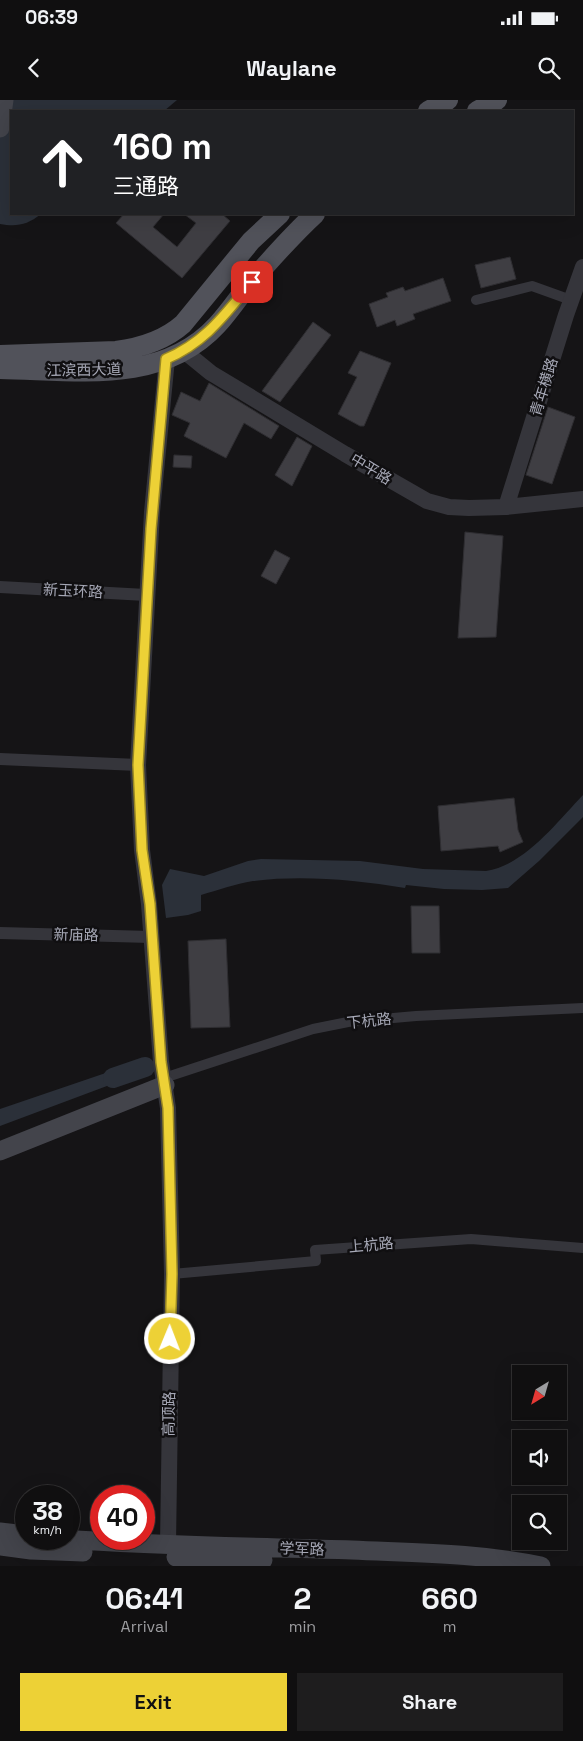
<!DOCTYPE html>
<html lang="en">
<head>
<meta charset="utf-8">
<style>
	:root { --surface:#100f10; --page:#1e1d1e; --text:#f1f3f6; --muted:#9c9c9f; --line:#302f30; --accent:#edd136 }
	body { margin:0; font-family:"Space Grotesk","Noto Sans SC",sans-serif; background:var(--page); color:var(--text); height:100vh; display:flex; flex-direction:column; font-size:19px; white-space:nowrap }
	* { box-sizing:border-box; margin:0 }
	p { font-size:16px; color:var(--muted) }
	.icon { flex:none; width:28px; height:28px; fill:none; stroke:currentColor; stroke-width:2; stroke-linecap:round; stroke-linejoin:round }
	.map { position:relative; height:1466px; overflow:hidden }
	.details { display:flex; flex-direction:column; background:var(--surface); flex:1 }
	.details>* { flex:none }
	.hud { position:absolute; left:10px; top:10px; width:564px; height:105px; border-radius:0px; box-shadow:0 5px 20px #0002,0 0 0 1px var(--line); background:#202124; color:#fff; overflow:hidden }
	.needle { width:32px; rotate:217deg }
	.buttons { position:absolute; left:512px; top:1265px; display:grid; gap:10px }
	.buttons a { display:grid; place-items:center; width:55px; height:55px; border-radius:0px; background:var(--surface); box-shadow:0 5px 20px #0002,0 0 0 1px var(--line); font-size:25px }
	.speed { position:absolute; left:15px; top:1385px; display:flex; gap:10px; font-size:25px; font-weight:700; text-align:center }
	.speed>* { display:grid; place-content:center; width:65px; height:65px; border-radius:50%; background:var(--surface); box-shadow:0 5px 20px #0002,0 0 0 1px var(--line); line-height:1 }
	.speed small { font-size:12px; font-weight:400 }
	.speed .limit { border:8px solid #d22; background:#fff; color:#111 }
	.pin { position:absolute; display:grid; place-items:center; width:42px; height:42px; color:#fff; margin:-21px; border-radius:10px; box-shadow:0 2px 8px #0006 }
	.me { position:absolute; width:55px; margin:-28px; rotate:1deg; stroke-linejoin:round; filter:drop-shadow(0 0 4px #0008) }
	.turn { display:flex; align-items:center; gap:18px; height:105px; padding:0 20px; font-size:22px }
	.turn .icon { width:65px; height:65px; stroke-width:2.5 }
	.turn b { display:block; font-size:35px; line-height:42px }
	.eta { display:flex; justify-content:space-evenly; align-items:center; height:85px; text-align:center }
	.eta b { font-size:30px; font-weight:600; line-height:35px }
	.action { display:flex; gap:10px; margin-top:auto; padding:10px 20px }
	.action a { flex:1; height:58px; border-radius:0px; background:var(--accent); color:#111; font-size:20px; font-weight:600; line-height:58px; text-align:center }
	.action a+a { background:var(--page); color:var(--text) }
	.status { display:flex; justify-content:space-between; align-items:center; height:35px; padding:0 25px; background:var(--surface); direction:ltr }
	.status svg { height:14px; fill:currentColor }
	header { display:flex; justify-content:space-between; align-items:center; height:65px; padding:0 20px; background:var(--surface); font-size:22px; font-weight:600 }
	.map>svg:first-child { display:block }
	.water { fill:#2b3039 }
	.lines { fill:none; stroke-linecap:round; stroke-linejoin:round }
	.river { stroke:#2b3039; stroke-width:20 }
	.building { fill:#3f3e43; stroke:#2f2e32 }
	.pedestrian { stroke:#35353b; stroke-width:10 }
	.minor { stroke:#35353b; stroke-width:12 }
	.tertiary { stroke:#35353b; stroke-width:16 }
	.secondary { stroke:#43444b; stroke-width:19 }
	.primary { stroke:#51525a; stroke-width:20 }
	.route-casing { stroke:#9a8823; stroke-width:12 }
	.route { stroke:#edd136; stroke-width:9 }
	.labels { text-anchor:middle; stroke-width:5; stroke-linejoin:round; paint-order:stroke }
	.street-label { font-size:15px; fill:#a6a8b6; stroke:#100f11 }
</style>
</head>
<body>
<div class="status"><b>06:39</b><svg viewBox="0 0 49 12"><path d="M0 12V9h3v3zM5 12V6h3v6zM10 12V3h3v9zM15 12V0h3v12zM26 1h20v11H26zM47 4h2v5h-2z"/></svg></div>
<header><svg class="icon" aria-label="back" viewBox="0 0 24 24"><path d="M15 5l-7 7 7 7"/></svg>Waylane<svg class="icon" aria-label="search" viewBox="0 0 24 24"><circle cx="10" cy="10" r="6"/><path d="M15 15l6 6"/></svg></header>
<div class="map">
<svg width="583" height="1466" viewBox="0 0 583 1466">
	<rect width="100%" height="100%" fill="#151416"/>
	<path class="water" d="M 0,0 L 177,0 L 164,11 L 11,11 L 11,114 L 41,114 C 27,125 17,127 0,124 Z
		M 583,695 L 583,717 L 539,761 L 508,788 L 482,790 L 444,789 L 406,785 L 405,788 C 355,780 304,775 253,781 C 235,784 218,790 201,795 L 201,811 L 188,815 L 166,818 L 162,785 L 170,769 L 204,776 L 248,761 L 261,759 L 360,761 L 423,769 L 486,771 C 525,765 557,722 583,695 Z
		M 135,963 L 139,974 L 0,1026 L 0,1009 Z"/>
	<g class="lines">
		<path class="river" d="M 113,978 L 145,967"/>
	</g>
	<path class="building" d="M 124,114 L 164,114 L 153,127 L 177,147 L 196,123 L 184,114 L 222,114 L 230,121 L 182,178 L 116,123 Z
		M 510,157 L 516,179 L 481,188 L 475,165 Z
		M 443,178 L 451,201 L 413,214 L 415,219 L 397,226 L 395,220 L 377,227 L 369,204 L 388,197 L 386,193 L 403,187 L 405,191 Z
		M 313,222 L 331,235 L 280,302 L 262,291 Z
		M 360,251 L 391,263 L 364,326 L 360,326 L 338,314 L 357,277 L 348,273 Z
		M 209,283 L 279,326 L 271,339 L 244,323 L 226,358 L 184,336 L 190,323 L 172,315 L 181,292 L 200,301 Z
		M 548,307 L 575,317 L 552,384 L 526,375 Z
		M 297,337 L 312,346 L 292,386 L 275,375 Z
		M 174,355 L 192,356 L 191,368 L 173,367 Z
		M 465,432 L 503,436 L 496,537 L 458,538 Z
		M 275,450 L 290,458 L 276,484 L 261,476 Z
		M 514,698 L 518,730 L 523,742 L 500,752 L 498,746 L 441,751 L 438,706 Z
		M 411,806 L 439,806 L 440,853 L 412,853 Z
		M 226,839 L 230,927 L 191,928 L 188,841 Z"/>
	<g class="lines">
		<path class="pedestrian" d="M 476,200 L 532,186 L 571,200
			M 164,978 L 313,929 L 348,922 L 416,916 L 583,908
			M 172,1174 L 316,1161 L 315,1150 L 471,1139 L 583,1148"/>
		<path class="minor" d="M 0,487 L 146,495
			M 0,659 L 138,665
			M 0,833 L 151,837"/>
		<path class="tertiary" d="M 184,251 L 211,273 L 345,354 L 427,401 L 449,407 L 469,408 L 506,407 L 583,399
			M 167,259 L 152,412 L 138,665 L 142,750 L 149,804 L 161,962 L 168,1008 L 172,1174 L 168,1444
			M 506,407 L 566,215 L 583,167"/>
		<path class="secondary" d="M 0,28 L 4,0
			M 0,1051 L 165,985
			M 0,1432 L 26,1435
			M 63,1439 C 159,1446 256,1447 352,1450 C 415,1453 479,1453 541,1466
			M 0,1446 L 31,1450 L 83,1452
			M 176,1457 L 263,1460"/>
		<path class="primary" d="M 428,11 L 448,0
			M 477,11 L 497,0
			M 0,255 L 116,251 C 139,248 165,240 183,224 L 251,141 L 280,114
			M 0,269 C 74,270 161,286 217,225 C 229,212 239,197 250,183 C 271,159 292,135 315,114"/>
	</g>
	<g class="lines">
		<g class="route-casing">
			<path id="route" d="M 170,1239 L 172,1174 L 168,1008 L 161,962 L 150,804 L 142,750 L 138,665 L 151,429 L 166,259 C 206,242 225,214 252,182"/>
		</g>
		<use href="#route" class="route"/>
	</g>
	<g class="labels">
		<g class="street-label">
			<text transform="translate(84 270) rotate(-1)" y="5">江滨西大道</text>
			<text transform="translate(544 287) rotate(-73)" y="5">青年横路</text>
			<text transform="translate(371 369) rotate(31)" y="5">中平路</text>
			<text transform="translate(73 491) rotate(3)" y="5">新玉环路</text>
			<text transform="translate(76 835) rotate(1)" y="5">新庙路</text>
			<text transform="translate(369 921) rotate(-6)" y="5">下杭路</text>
			<text transform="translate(371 1145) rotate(-5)" y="5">上杭路</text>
			<text transform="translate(169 1314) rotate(-89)" y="5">高顶路</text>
			<text transform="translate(302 1449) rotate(2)" y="5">学军路</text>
		</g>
	</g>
</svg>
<div class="buttons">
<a><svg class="needle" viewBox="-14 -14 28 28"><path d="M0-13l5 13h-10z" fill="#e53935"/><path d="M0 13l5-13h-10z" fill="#9c9c9f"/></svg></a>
<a><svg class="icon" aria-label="sound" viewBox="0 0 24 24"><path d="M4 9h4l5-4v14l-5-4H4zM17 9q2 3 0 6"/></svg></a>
<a><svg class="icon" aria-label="search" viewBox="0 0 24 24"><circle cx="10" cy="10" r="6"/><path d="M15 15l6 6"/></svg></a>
</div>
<div class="speed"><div>38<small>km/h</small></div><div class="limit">40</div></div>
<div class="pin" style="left:252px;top:182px;background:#d93025"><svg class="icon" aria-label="arrive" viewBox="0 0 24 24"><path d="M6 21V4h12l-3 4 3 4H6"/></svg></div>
<svg class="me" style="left:170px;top:1239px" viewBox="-20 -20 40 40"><circle r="17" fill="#edd136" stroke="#fff" stroke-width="3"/><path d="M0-11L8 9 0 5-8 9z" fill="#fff"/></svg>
<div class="hud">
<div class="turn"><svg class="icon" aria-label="ahead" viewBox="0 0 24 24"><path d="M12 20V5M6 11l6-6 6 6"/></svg><div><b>160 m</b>三通路</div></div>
</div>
</div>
<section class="details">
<div class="eta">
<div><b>06:41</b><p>Arrival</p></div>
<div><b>2</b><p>min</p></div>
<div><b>660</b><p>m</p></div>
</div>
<div class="action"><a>Exit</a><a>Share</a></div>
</section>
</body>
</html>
